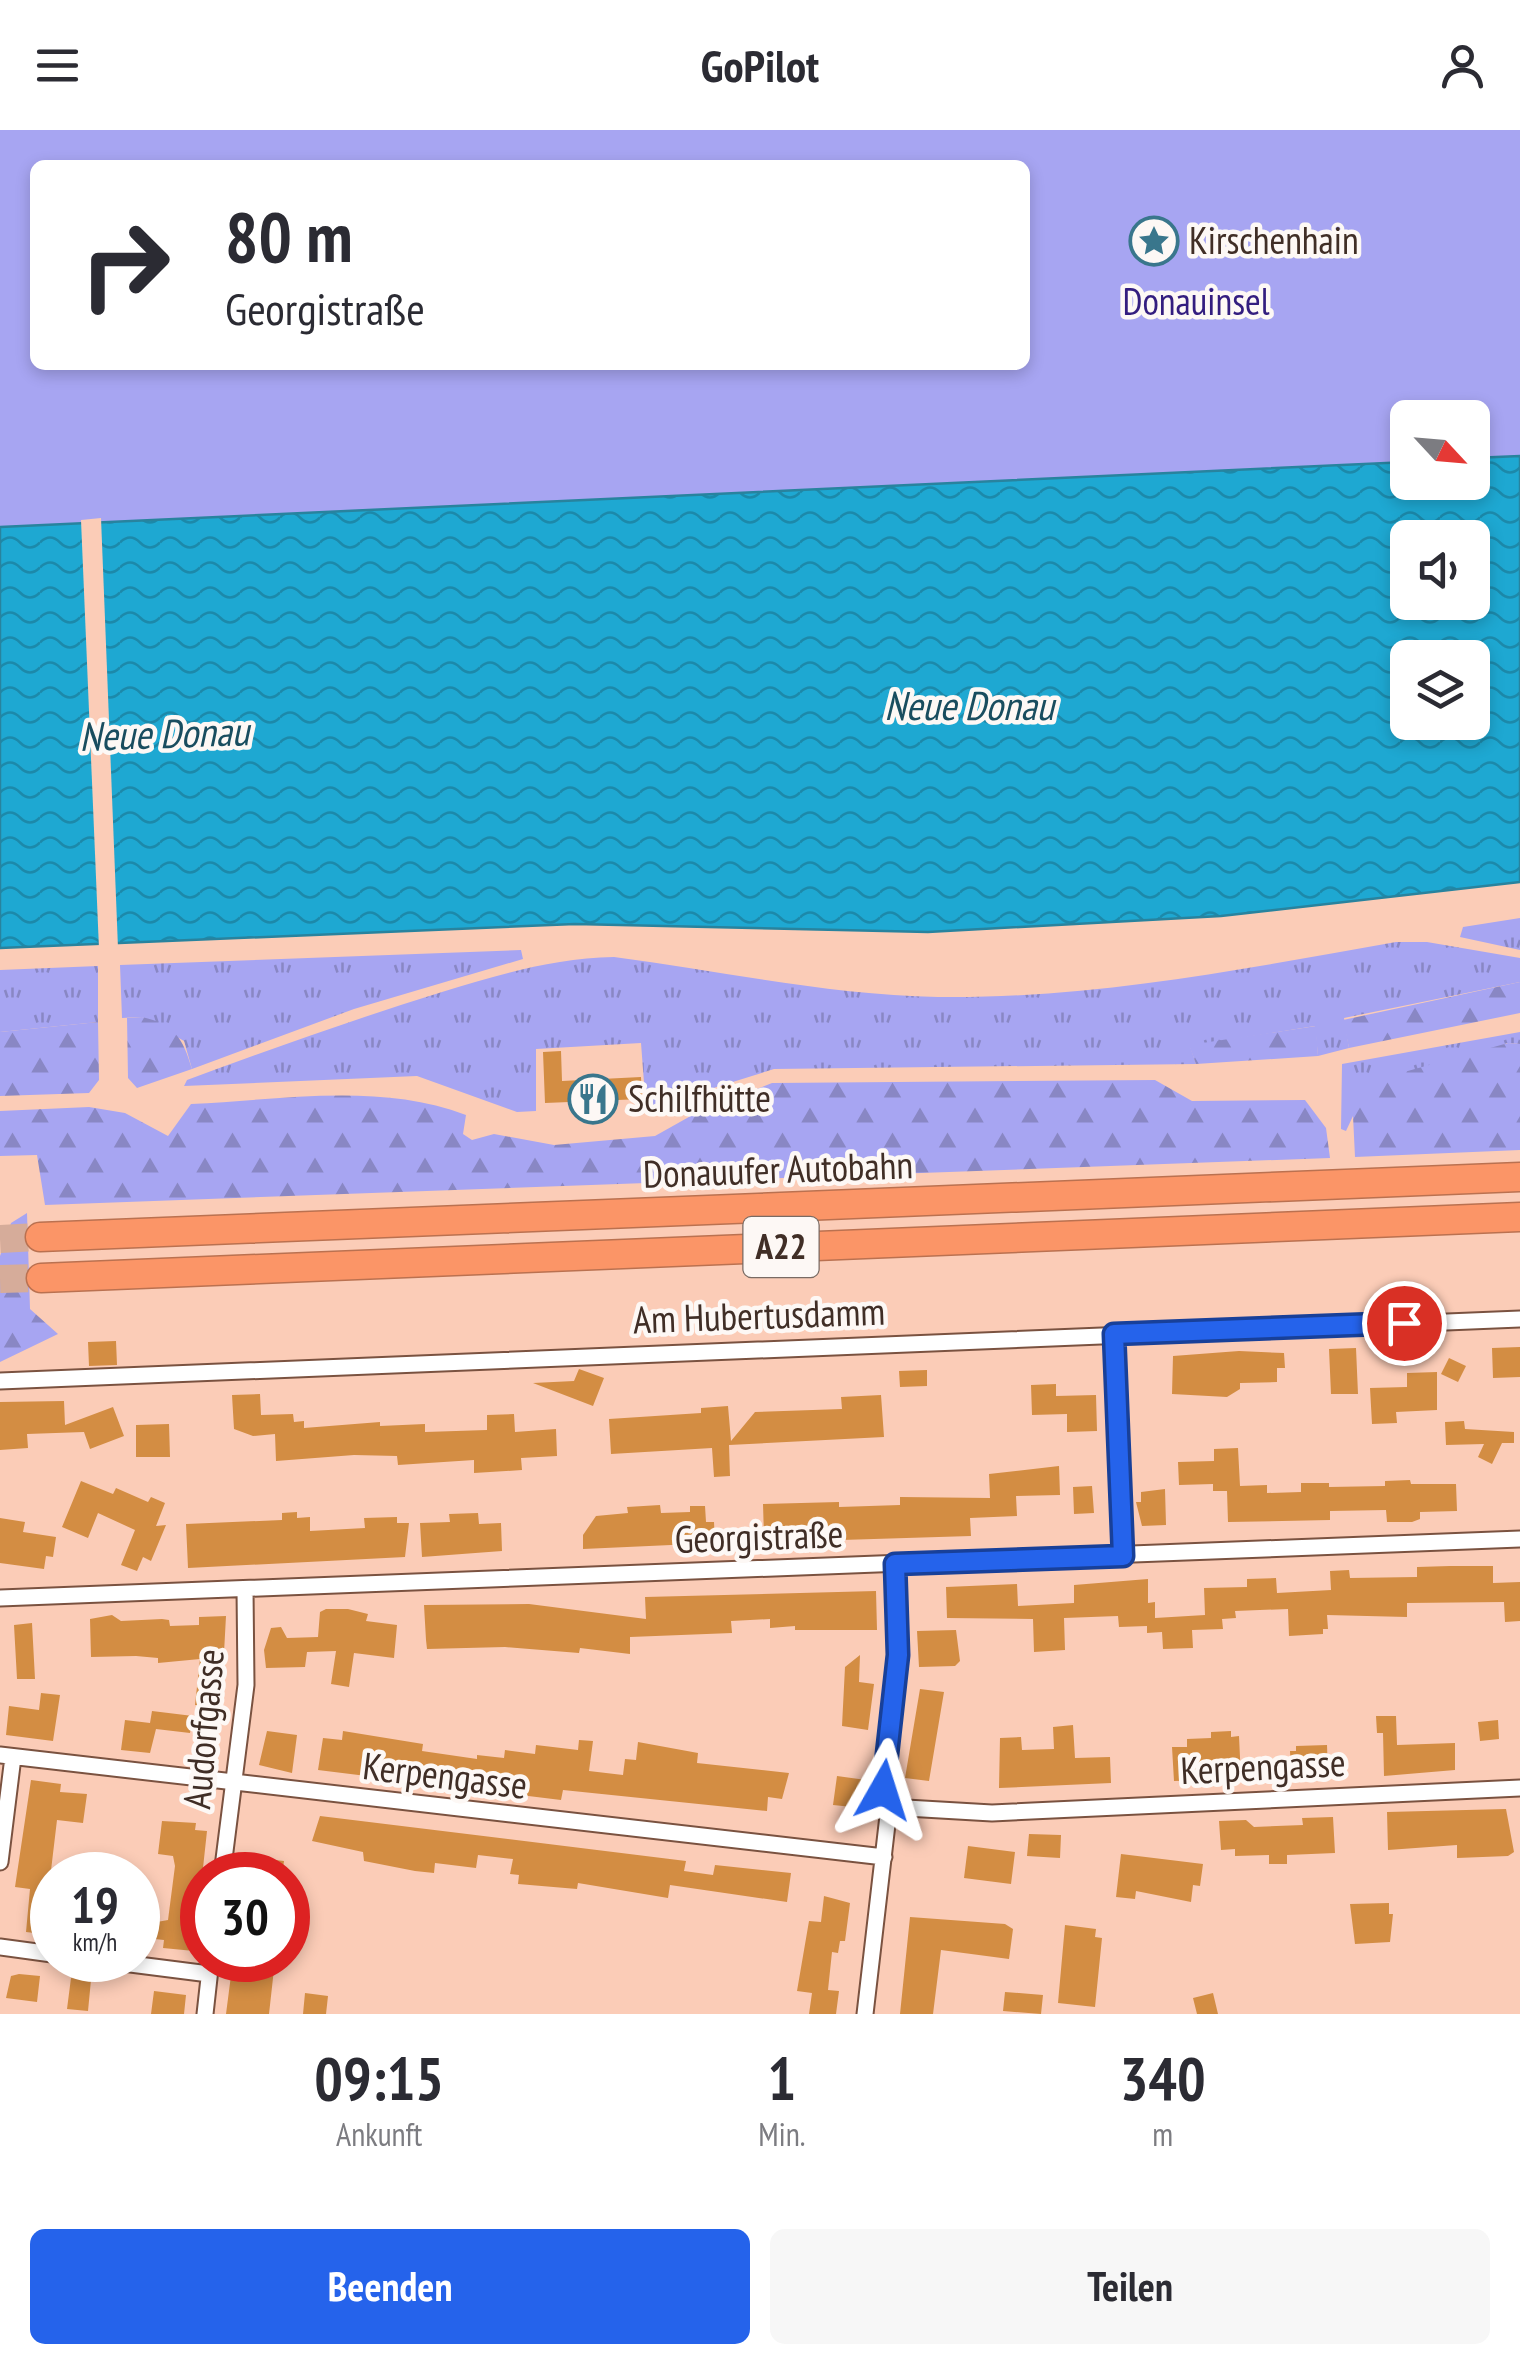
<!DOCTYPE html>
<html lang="de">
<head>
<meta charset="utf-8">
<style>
	:root { --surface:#fff; --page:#f7f7f7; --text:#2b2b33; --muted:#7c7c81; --accent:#2563eb }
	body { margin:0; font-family:"PT Sans Narrow",sans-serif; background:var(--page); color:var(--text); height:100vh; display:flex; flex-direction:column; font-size:38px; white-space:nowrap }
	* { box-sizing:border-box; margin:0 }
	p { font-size:32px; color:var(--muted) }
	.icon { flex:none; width:55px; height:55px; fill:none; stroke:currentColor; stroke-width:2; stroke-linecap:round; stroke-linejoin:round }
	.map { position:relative; height:1884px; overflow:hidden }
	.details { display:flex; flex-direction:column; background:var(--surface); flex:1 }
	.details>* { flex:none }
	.top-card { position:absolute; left:30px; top:30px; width:1000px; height:210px; border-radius:15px; box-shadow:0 5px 15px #0003; background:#fff; color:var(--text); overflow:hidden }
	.needle { width:65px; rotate:116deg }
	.tools { position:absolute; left:1390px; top:270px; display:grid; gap:20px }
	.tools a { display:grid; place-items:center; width:100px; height:100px; border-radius:15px; background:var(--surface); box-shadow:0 5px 15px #0003; font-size:50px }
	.speed { position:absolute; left:30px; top:1722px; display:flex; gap:20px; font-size:50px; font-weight:700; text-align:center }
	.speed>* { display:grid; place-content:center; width:130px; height:130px; border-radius:50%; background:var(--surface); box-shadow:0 5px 15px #0003; line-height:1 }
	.speed small { font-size:25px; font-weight:400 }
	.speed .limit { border:15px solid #d22; background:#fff; color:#111 }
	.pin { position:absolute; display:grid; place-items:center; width:85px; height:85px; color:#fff; margin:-42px; border:5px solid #fff; border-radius:50%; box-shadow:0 2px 10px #0007 }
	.me { position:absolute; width:110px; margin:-55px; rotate:6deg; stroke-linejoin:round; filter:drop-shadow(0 0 8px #0008) }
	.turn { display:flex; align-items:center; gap:35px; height:210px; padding:0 30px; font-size:45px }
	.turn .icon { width:130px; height:130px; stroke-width:2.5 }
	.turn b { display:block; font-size:70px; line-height:85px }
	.eta { display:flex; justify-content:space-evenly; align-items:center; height:170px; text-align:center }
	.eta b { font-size:60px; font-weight:800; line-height:70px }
	.action { display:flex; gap:20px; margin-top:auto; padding:20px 30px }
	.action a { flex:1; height:115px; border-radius:15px; background:var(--accent); color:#fff; font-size:40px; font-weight:800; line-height:115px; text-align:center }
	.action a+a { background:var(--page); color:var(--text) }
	header { display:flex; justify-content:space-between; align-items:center; height:130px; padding:0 30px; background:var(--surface); font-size:45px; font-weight:800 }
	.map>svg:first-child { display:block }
	.grass { fill:url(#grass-tufts) }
	.forest { fill:url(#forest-firs) }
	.park { fill:#a7a5f2; fill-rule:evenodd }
	.water { fill:url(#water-waves); stroke:#28839e; stroke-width:2.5; fill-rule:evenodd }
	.pier { fill:#fbccb7 }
	.building { fill:#d38d43 }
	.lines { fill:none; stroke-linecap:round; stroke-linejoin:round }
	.motorway-tunnel { stroke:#d6ac9a; stroke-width:28; stroke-dasharray:28 14; stroke-linecap:butt }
	.minor-casing { stroke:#7a5240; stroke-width:19 }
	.motorway-casing { stroke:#ba7150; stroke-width:31 }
	.minor { stroke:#fff; stroke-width:15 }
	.motorway { stroke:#fb9567; stroke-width:28 }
	.route-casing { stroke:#184099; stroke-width:25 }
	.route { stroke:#2563eb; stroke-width:18 }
	.labels { text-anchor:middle; stroke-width:9; stroke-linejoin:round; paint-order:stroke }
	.shield { fill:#fdf8f5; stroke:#796b64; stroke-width:2.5 }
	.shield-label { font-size:35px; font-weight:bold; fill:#402e26 }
	.poi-label { font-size:38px; fill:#402e26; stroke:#fdf8f5; text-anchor:start }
	.park-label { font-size:38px; fill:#331d7f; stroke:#fdf8f5 }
	.street-label { font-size:38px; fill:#402e26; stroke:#fdf8f5 }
	.water-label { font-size:40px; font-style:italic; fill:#194d5f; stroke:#fdf8f5 }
</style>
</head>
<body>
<header><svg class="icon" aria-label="menu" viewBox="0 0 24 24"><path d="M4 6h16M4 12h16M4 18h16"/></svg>GoPilot<svg class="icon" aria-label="person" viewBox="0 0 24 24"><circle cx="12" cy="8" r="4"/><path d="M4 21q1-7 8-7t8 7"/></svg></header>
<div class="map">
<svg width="1520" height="1884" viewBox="0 0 1520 1884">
	<defs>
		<pattern id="grass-tufts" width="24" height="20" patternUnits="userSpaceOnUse" patternTransform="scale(2.5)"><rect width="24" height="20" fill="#a7a5f2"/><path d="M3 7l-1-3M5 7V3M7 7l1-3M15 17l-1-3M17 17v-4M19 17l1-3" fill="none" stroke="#8987c4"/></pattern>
		<pattern id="forest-firs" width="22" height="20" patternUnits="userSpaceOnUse" patternTransform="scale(2.5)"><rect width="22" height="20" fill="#a7a5f2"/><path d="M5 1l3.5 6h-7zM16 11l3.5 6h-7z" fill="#8987c4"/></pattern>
		<pattern id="water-waves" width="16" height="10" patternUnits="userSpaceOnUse" patternTransform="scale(2.5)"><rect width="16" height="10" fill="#1ea8d2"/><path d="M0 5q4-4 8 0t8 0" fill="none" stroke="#1c89aa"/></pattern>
	</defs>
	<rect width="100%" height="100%" fill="#fbccb7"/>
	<path class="grass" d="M 1520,788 L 1520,820 L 1460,807 L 1463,797 Z
		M 1396,812 L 1427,812 L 1520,828 L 1520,852 L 1344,888 L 1349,918 L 1318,926 L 1315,896 L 1190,916 L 1196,934 L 774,939 L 646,979 L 641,913 L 536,919 L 536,981 L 517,982 L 417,946 L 184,956 L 187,950 C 271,919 355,889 442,862 C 499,845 553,828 614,827 C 722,841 829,865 938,867 C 1093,869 1244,839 1396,812 Z
		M 521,820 L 523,829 L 354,879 L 192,939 L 184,911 L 142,887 L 122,888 L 120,835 Z
		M 98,836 L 98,892 L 0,902 L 0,840 Z
		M 1520,902 L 1520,914 L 1507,913 L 1353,986 L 1346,1001 L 1341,999 L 1342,934 Z"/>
	<path class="forest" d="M 1520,852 L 1520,883 L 1349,918 L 1343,890 Z
		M 142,887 C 174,894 183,908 192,939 L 137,958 L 128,948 L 127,888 Z
		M 98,892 L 99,950 L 89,963 L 0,966 L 0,902 Z
		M 1316,896 L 1318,926 L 1196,934 L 1189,915 Z
		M 1508,913 L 1520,914 L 1520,1020 L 1355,1027 L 1353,986 L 1372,951 Z
		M 1155,950 L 1192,971 L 1305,970 L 1326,998 L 1330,1028 L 45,1075 L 37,1025 L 0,1026 L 0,981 L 89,977 L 125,983 L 168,1006 L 191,974 C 282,970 379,952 466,985 L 463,1004 L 472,1010 L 494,1004 L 554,1015 L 655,1006 L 696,983 L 772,953 Z
		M 27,1083 L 30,1179 L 58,1204 L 0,1232 L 0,1126 L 11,1093 Z"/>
	<path class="park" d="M 0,0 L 1520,0 L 1520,326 L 1473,328 L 1472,288 L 1408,288 L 1407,332 L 0,397 ZM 35,35 L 1025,35 L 1025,235 L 35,235 Z"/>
	<path class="water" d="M 1520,326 L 1520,752 L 1221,786 L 928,802 L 575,794 L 0,818 L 0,397 L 1407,332 L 1408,352 L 1472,352 L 1473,328 ZM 1408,408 L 1472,408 L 1472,472 L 1408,472 ZM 1408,528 L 1472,528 L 1472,592 L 1408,592 Z"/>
	<path class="pier" d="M 101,388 L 118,818 L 99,819 L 81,390 Z"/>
	<path class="building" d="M 561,921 L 562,951 L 641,947 L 642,969 L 545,973 L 543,922 Z
		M 116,1211 L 117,1235 L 89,1236 L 88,1212 Z
		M 1520,1217 L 1520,1247 L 1493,1248 L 1492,1218 Z
		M 1356,1218 L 1358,1264 L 1331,1264 L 1329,1219 Z
		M 1239,1221 L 1284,1223 L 1285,1238 L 1277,1238 L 1277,1252 L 1240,1253 L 1240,1259 L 1227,1267 L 1172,1264 L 1173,1226 Z
		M 1449,1228 L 1466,1236 L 1458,1252 L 1441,1244 Z
		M 579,1239 L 604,1248 L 593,1276 L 533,1253 L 574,1251 Z
		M 927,1240 L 927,1256 L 900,1257 L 899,1241 Z
		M 1437,1242 L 1437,1280 L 1396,1282 L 1397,1293 L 1372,1294 L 1370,1258 L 1407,1257 L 1407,1243 Z
		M 1056,1254 L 1056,1266 L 1096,1265 L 1097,1301 L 1067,1302 L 1067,1284 L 1032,1285 L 1031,1255 Z
		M 260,1264 L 261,1285 L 293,1284 L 294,1292 L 304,1291 L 304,1298 L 380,1292 L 380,1296 L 425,1294 L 425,1302 L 487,1300 L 487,1285 L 514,1284 L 515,1302 L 556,1299 L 557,1326 L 521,1328 L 522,1340 L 474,1343 L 474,1330 L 398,1335 L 397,1326 L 354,1325 L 276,1331 L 275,1304 L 253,1306 L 234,1299 L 232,1265 Z
		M 881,1265 L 884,1307 L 729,1315 L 730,1346 L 714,1347 L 712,1318 L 611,1324 L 609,1289 L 701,1283 L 701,1278 L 728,1276 L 731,1311 L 755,1282 L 842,1279 L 841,1267 Z
		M 64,1271 L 65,1295 L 113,1277 L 124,1306 L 90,1319 L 84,1302 L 27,1304 L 28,1318 L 0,1320 L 0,1272 Z
		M 1464,1291 L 1465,1299 L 1514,1302 L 1514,1313 L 1502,1313 L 1492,1334 L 1478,1327 L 1484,1314 L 1446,1315 L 1445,1292 Z
		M 169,1294 L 170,1327 L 136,1327 L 136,1295 Z
		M 1238,1318 L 1240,1356 L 1267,1355 L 1267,1363 L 1301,1362 L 1301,1353 L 1329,1353 L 1329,1357 L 1385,1356 L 1385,1351 L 1410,1350 L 1411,1354 L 1456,1354 L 1457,1381 L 1420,1382 L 1420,1389 L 1412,1392 L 1387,1392 L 1386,1380 L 1330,1381 L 1330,1390 L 1228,1392 L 1227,1361 L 1213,1361 L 1213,1354 L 1179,1355 L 1178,1332 L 1214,1331 L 1214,1319 Z
		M 1059,1336 L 1060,1365 L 1016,1366 L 1017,1386 L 970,1388 L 971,1406 L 809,1411 L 809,1405 L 764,1407 L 763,1374 L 839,1372 L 839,1377 L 900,1375 L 900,1367 L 990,1368 L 989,1344 Z
		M 81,1351 L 113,1364 L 116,1358 L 148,1372 L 151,1367 L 165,1373 L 156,1396 L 166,1395 L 151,1431 L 143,1427 L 137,1441 L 121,1435 L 135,1400 L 98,1383 L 88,1408 L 62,1397 Z
		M 1092,1356 L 1094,1383 L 1074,1384 L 1073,1357 Z
		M 1165,1359 L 1166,1395 L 1142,1396 L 1136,1372 L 1141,1372 L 1141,1362 Z
		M 660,1375 L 661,1383 L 690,1382 L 690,1376 L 705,1376 L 706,1392 L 714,1392 L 715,1413 L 583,1419 L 583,1405 L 596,1386 L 628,1383 L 627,1377 Z
		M 297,1382 L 297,1388 L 310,1387 L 310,1401 L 365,1398 L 364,1388 L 397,1387 L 397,1393 L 409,1393 L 405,1427 L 188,1438 L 186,1394 L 282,1390 L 282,1383 Z
		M 478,1383 L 479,1394 L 501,1393 L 502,1421 L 422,1427 L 420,1393 L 450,1392 L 449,1384 Z
		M 0,1388 L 25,1392 L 23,1402 L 56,1407 L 53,1427 L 46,1426 L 44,1439 L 0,1433 Z
		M 1450,1436 L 1493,1436 L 1493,1453 L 1520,1452 L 1520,1491 L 1505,1492 L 1504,1472 L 1407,1473 L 1407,1487 L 1327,1485 L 1328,1499 L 1323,1499 L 1323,1504 L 1289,1506 L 1288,1479 L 1235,1481 L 1236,1488 L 1222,1489 L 1223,1499 L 1192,1500 L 1193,1518 L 1163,1519 L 1162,1502 L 1147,1503 L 1147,1496 L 1119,1497 L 1118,1486 L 1064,1488 L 1065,1520 L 1034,1522 L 1033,1489 L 947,1488 L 946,1457 L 1017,1454 L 1018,1476 L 1074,1473 L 1074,1455 L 1148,1449 L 1148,1473 L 1155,1472 L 1155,1488 L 1205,1485 L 1204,1458 L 1247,1457 L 1247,1449 L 1276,1448 L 1277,1463 L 1331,1460 L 1330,1441 L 1349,1440 L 1350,1448 L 1417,1447 L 1417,1437 Z
		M 876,1461 L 877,1500 L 795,1500 L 795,1496 L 770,1498 L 770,1489 L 731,1491 L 732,1503 L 630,1507 L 630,1524 L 580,1518 L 579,1523 L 505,1517 L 427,1519 L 426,1510 L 424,1475 L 529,1474 L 646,1489 L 645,1467 Z
		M 326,1479 L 348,1479 L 368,1484 L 366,1491 L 397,1495 L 394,1528 L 354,1523 L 349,1557 L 331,1554 L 336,1521 L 307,1522 L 305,1537 L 266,1538 L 264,1520 L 271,1498 L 281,1497 L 287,1508 L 318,1507 L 320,1482 Z
		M 112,1485 L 121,1491 L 162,1489 L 169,1490 L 170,1496 L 199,1495 L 199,1487 L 226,1486 L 221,1578 L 195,1575 L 200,1529 L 158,1533 L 158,1528 L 136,1526 L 91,1527 L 90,1489 Z
		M 32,1493 L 35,1549 L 17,1549 L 14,1495 Z
		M 956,1500 L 960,1531 L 955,1536 L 919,1537 L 917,1501 Z
		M 860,1525 L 859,1552 L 874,1554 L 868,1600 L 842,1596 L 845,1537 Z
		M 920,1559 L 944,1562 L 929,1651 L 905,1648 Z
		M 41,1563 L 60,1565 L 53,1611 L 6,1605 L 9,1576 L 39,1580 Z
		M 152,1581 L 193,1586 L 190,1603 L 156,1599 L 150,1623 L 121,1620 L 125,1590 L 150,1593 Z
		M 1376,1586 L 1396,1586 L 1397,1615 L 1455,1613 L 1455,1640 L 1384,1646 L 1383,1603 L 1377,1603 Z
		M 1498,1590 L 1499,1609 L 1480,1611 L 1478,1592 Z
		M 1073,1595 L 1075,1628 L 1110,1627 L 1111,1653 L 999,1658 L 1000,1608 L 1021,1607 L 1022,1620 L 1054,1619 L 1053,1597 Z
		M 267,1601 L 297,1605 L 292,1643 L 259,1635 Z
		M 343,1601 L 423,1614 L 422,1621 L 477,1629 L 477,1625 L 504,1628 L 505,1620 L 535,1624 L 536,1615 L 578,1620 L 579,1610 L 593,1611 L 589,1641 L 623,1645 L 625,1629 L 636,1630 L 638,1612 L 698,1623 L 697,1633 L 789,1643 L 782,1669 L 768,1667 L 767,1681 L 563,1660 L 561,1670 L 318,1640 L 323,1608 L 342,1610 Z
		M 1231,1601 L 1231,1607 L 1239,1606 L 1241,1649 L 1174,1651 L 1172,1617 L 1187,1617 L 1187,1609 L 1211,1608 L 1211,1602 Z
		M 1327,1615 L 1328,1645 L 1297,1646 L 1297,1642 L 1291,1642 L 1290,1621 L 1296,1621 L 1296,1616 Z
		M 837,1646 L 866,1650 L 862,1678 L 833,1675 Z
		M 31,1650 L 61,1654 L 60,1662 L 87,1664 L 83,1693 L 57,1690 L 47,1774 L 52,1775 L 52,1805 L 26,1802 L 30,1759 L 15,1757 Z
		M 1506,1679 L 1514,1722 L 1508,1726 L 1457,1728 L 1457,1715 L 1388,1720 L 1387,1682 Z
		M 320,1686 L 686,1731 L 684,1741 L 713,1745 L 715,1735 L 791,1743 L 787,1772 L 670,1755 L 668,1768 L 578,1753 L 577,1759 L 518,1754 L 519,1745 L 510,1744 L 513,1729 L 478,1725 L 476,1738 L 435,1733 L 434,1743 L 415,1741 L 364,1731 L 363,1722 L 312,1711 Z
		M 1333,1687 L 1335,1723 L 1287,1725 L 1287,1734 L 1269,1734 L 1269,1725 L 1235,1726 L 1235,1719 L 1221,1720 L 1219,1691 L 1246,1690 L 1254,1697 L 1303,1695 L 1302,1688 Z
		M 162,1691 L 196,1693 L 195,1700 L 207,1701 L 194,1821 L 163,1818 L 164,1810 L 155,1809 L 157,1792 L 168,1790 L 175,1736 L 173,1726 L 158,1724 Z
		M 1029,1704 L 1061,1705 L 1060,1728 L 1027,1726 Z
		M 968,1716 L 1015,1722 L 1011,1754 L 964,1748 Z
		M 1121,1724 L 1203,1734 L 1200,1756 L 1193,1755 L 1191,1772 L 1136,1761 L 1135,1769 L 1116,1767 Z
		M 257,1728 L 284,1731 L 282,1745 L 255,1745 Z
		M 824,1766 L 850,1773 L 845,1811 L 840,1811 L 838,1823 L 832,1822 L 828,1860 L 839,1861 L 836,1884 L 809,1884 L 812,1863 L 797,1861 L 809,1791 L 821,1792 Z
		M 1389,1773 L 1389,1784 L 1393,1784 L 1390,1812 L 1355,1814 L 1350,1774 Z
		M 910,1787 L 1005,1794 L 1013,1799 L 1009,1829 L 941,1820 L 933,1884 L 900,1884 Z
		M 1065,1795 L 1096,1799 L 1095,1807 L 1102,1808 L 1095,1877 L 1058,1873 Z
		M 233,1830 L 275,1830 L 269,1884 L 226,1884 Z
		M 19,1844 L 40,1846 L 37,1872 L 6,1868 L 11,1846 Z
		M 71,1848 L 91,1850 L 88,1881 L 67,1879 Z
		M 154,1861 L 186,1865 L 184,1884 L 151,1884 Z
		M 1005,1862 L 1043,1865 L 1041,1884 L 1003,1881 Z
		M 305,1863 L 328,1866 L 326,1884 L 303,1884 Z
		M 1213,1863 L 1218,1884 L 1197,1884 L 1193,1868 Z"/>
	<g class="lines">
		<path class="motorway-tunnel" d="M 0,1109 L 40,1107
			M 0,1149 L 41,1148"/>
		<g class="minor-casing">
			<path id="minor" d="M 1114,1204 L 1123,1425
				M 0,1251 L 1520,1189
				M 0,1468 L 1520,1409
				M 0,1625 L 884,1727
				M 889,1677 L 992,1683 L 1520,1658
				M 0,1732 L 13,1627
				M 222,1745 L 246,1555 L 245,1459
				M 0,1817 L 52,1824
				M 99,1830 L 209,1844
				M 205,1884 L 211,1830
				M 865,1884 L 889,1677 L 883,1660 L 898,1525 L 895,1434"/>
		</g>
		<g class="motorway-casing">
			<path id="motorway" d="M 40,1107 L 1520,1047
				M 41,1148 L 1520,1087"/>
		</g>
		<use href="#minor" class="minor"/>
		<use href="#motorway" class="motorway"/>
	</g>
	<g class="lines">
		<g class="route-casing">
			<path id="route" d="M 883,1660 L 898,1525 L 895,1434 L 1123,1426 L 1114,1204 L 1404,1193"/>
		</g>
		<use href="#route" class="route"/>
	</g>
	<defs>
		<g id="sight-ring" transform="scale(2.5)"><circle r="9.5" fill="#fdf8f5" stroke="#39768c" stroke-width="1.5"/><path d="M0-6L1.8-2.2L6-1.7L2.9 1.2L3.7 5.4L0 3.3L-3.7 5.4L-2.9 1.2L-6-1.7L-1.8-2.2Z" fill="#39768c"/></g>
		<g id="restaurant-ring" transform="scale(2.5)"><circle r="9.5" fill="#fdf8f5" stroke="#39768c" stroke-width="1.5"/><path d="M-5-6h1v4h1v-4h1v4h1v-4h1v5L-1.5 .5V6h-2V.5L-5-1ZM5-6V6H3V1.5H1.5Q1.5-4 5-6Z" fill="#39768c"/></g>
	</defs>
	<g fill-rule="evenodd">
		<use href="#sight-ring" x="1154" y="111"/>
		<use href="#restaurant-ring" x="593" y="969"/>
	</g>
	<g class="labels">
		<rect class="shield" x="743.5" y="1087" width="75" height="60" rx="8"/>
		<g class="shield-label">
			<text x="781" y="1129">A22</text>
		</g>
		<g class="poi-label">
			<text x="1189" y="124">Kirschenhain</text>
			<text x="628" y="982">Schilfhütte</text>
		</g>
		<g class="park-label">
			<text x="1196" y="185">Donauinsel</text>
		</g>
		<g class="street-label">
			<text transform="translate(778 1040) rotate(-2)" y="13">Donauufer Autobahn</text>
			<text transform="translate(759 1186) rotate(-2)" y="13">Am Hubertusdamm</text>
			<text transform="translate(759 1407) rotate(-2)" y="13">Georgistraße</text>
			<text transform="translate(204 1599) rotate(-85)" y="13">Audorfgasse</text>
			<text transform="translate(1263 1637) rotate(-3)" y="13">Kerpengasse</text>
			<text transform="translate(445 1646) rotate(7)" y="13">Kerpengasse</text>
		</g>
		<g class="water-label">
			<text x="969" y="590">Neue Donau</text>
			<text transform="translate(164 604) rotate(-2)" y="14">Neue Donau</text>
		</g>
	</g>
</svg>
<div class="tools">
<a><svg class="needle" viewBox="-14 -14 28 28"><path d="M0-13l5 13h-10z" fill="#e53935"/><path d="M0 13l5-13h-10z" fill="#7c7c81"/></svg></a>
<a><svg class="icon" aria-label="sound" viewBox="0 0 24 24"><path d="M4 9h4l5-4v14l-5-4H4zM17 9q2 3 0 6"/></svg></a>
<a><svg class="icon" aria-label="layers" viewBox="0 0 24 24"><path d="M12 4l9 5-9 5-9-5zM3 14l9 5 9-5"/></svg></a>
</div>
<div class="speed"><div>19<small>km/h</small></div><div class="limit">30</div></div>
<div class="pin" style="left:1404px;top:1193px;background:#d93025"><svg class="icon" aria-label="arrive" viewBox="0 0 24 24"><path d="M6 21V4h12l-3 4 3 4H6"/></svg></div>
<svg class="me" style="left:883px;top:1660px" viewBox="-20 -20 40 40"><path d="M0-17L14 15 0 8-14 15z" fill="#2563eb" stroke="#fff" stroke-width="4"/></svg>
<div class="top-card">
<div class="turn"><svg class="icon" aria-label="right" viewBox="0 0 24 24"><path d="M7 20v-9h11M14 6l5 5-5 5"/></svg><div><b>80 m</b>Georgistraße</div></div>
</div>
</div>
<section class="details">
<div class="eta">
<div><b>09:15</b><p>Ankunft</p></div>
<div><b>1</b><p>Min.</p></div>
<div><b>340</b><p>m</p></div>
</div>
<div class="action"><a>Beenden</a><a>Teilen</a></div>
</section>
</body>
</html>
